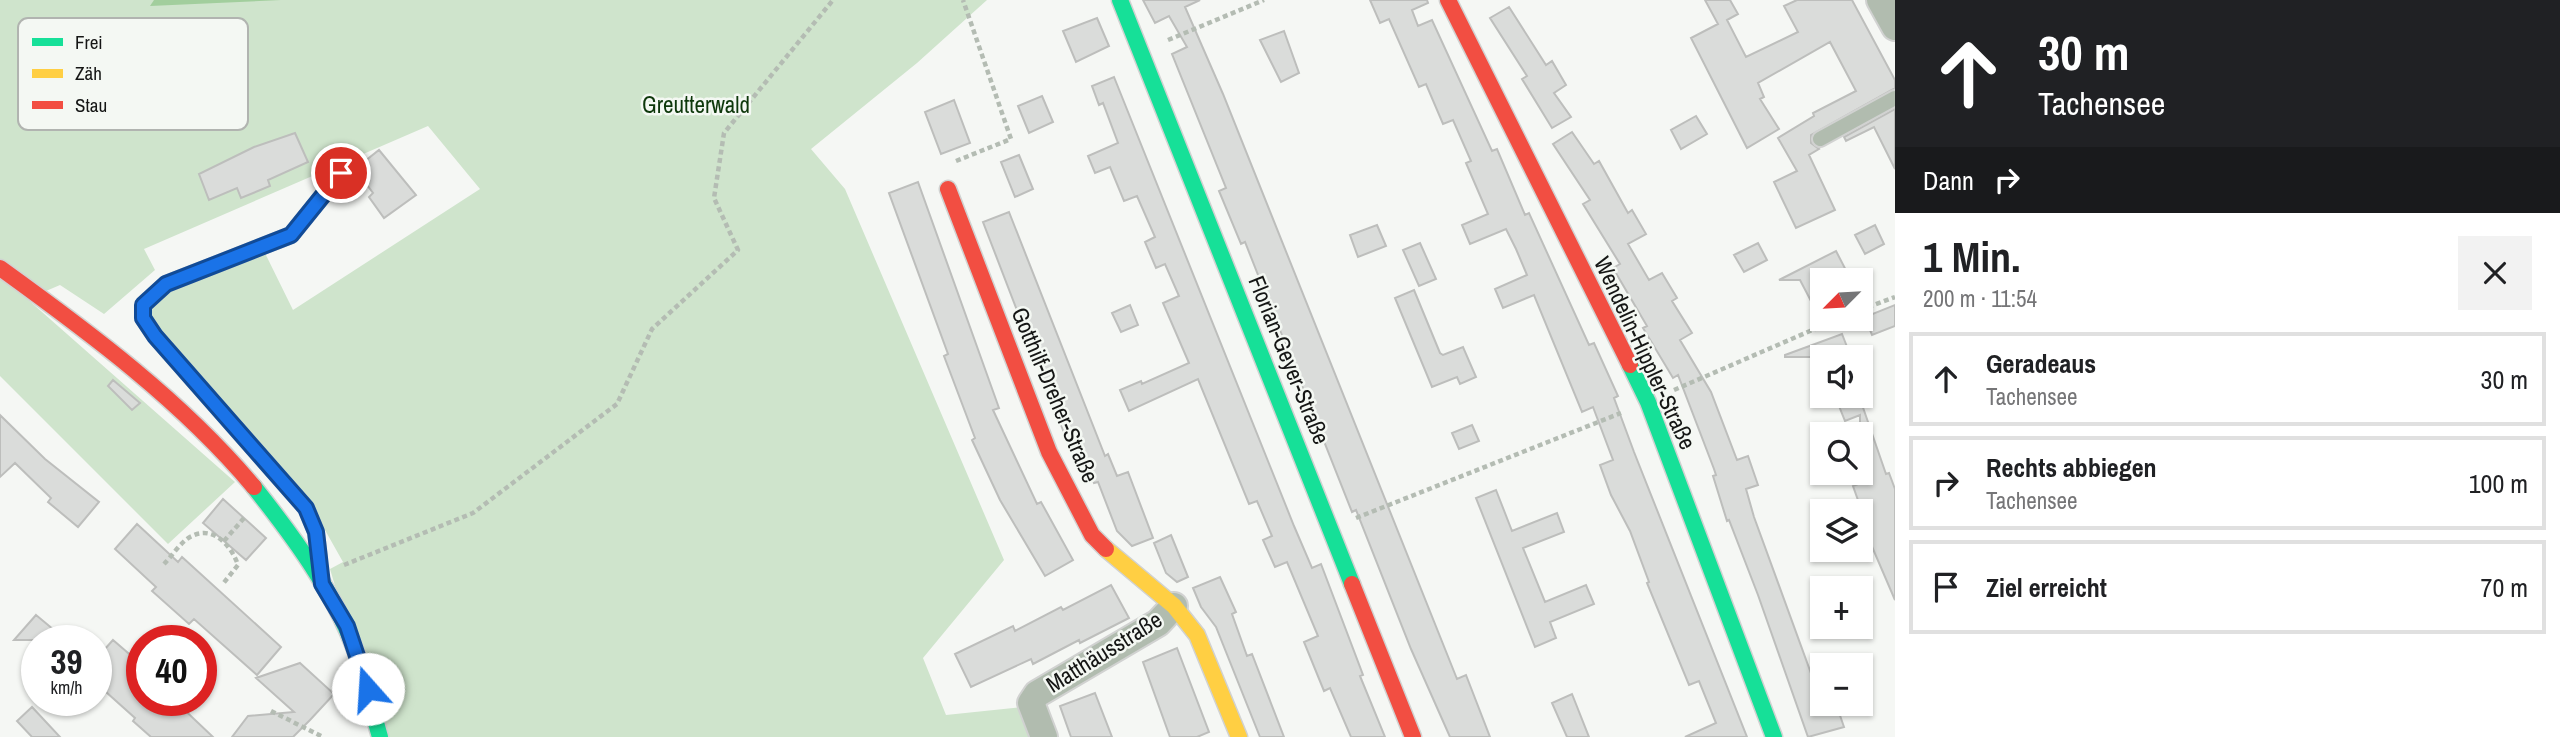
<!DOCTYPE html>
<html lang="de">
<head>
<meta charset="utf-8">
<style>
	:root { --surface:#fff; --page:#f2f2f2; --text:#202124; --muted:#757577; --line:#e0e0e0 }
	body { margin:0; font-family:"Archivo Narrow",sans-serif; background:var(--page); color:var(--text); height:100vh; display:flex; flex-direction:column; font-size:26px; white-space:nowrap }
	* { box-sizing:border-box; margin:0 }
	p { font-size:23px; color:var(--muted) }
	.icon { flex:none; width:38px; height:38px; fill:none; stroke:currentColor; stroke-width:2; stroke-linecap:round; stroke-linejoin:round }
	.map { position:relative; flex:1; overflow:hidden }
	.panel { display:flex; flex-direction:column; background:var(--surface); width:665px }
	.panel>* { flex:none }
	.guide { background:#202124; color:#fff; overflow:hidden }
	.needle { width:46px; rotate:246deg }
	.tools { position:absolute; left:1810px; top:268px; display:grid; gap:14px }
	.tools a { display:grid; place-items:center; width:63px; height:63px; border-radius:0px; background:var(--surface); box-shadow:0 2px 5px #0004; font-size:35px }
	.speed { position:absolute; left:21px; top:625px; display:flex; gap:14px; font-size:35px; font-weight:700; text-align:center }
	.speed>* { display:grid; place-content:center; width:91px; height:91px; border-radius:50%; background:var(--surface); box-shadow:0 2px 5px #0004; line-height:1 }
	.speed small { font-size:18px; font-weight:400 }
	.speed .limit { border:10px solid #d22; background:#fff; color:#111 }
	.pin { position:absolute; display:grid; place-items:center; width:60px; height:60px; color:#fff; margin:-30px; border:4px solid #fff; border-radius:50%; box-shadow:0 2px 7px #0007 }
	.me { position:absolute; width:77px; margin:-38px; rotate:341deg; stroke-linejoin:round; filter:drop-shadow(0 0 5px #0008) }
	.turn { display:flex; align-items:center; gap:24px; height:147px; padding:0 28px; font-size:32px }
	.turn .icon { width:91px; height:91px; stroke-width:2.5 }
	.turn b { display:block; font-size:49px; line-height:60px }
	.then { display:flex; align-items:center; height:66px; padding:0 28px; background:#0003; gap:14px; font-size:26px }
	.round { display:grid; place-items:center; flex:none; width:74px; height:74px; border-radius:0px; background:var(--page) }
	.overview { display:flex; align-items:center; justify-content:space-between; height:119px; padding:0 28px }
	h1 { font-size:42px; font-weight:700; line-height:52px }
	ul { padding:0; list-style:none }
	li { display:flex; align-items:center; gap:21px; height:94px; margin:0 14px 10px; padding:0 14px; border:4px solid var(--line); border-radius:0px }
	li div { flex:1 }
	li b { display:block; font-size:26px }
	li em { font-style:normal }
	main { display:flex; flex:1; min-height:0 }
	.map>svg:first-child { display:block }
	.green { fill:#cfe4cc }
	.water { fill:#a2ce9d }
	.building { fill:#dadcda; stroke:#bdbebc; stroke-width:2 }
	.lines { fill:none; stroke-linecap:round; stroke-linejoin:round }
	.lane-casing { stroke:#d1d2d1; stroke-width:18 }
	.street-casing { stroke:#d1d2d1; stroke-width:30 }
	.fast-casing { stroke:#d1d2d1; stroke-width:19 }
	.slow-casing { stroke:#d1d2d1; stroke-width:19 }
	.jam-casing { stroke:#d1d2d1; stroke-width:19 }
	.path { stroke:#b4bcb3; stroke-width:4.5; stroke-dasharray:5 3.5; stroke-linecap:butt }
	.lane { stroke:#b1bcaf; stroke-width:14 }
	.street { stroke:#b1bcaf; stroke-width:26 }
	.fast { stroke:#16e098; stroke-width:16 }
	.slow { stroke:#ffcf43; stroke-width:16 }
	.jam { stroke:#f24e42; stroke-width:16 }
	.route-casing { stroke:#114b97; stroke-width:18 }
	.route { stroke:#1a73e8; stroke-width:12 }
	.labels { text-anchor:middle; stroke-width:5; stroke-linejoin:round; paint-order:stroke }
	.park-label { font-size:23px; fill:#0e380b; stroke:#f4f8f3 }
	.street-label { font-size:23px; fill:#151615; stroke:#f4f8f3 }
	.key { fill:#f4f8f3; stroke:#b1b4b0; stroke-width:2 }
	.key-label { font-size:19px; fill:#151615 }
</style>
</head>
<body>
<main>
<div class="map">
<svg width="1895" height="737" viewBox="0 0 1895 737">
	<rect width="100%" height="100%" fill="#f5f7f4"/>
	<path class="green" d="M 0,0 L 987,0 L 917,63 L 811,149 L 845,189 L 1004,560 L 923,658 L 946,715 L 1022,707 L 1033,737 L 380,737 L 330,569 L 343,562 L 312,507 L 143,318 L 150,296 L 262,247 L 293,310 L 480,189 L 428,126 L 144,249 L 155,270 L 104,314 L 60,285 L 39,294 L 0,267 Z
		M 0,275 L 235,482 L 168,544 L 0,376 Z"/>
	<path class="water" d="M 154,0 L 281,0 L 150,6 Z"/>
	<path class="building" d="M 1143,0 L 1200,0 L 1185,7 L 1223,94 L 1457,679 L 1466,675 L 1490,737 L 1450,737 L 1411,649 L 1356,510 L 1352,512 L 1245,242 L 1241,244 L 1219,191 L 1226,188 L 1172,54 L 1187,47 L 1169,16 L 1155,23 Z
		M 1370,0 L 1427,0 L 1428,3 L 1412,10 L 1418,26 L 1432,20 L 1492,151 L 1497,149 L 1525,215 L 1529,213 L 1589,345 L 1594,343 L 1618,396 L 1614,398 L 1634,452 L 1747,737 L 1685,737 L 1716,723 L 1699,681 L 1689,685 L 1647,583 L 1649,582 L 1630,531 L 1611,495 L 1600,465 L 1613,460 L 1593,407 L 1582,412 L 1534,295 L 1503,308 L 1495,289 L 1527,275 L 1516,249 L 1506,229 L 1470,244 L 1462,225 L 1488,214 L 1466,163 L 1471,161 L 1453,120 L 1443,124 L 1426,84 L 1419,87 L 1389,19 L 1380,23 Z
		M 1705,0 L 1730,0 L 1738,14 L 1727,20 L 1746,57 L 1798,32 L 1784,6 L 1797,0 L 1852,0 L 1895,80 L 1895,88 L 1811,135 L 1811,143 L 1819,149 L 1809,155 L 1835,210 L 1796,228 L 1774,182 L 1797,171 L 1778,138 L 1814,116 L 1813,113 L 1856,91 L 1830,42 L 1758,83 L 1764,97 L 1760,99 L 1779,129 L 1747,148 L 1691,38 L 1718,24 Z
		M 1509,7 L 1546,65 L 1552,61 L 1566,85 L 1554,93 L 1571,117 L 1552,128 L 1522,79 L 1527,76 L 1490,18 Z
		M 1097,18 L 1109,46 L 1076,62 L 1063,31 Z
		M 1284,31 L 1299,73 L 1281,82 L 1260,40 Z
		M 1114,77 L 1294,526 L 1312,568 L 1321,564 L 1363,675 L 1360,676 L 1385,737 L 1351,737 L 1330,688 L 1324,691 L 1304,642 L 1318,636 L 1287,562 L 1275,567 L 1263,540 L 1272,536 L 1257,501 L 1249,504 L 1198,379 L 1129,411 L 1120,390 L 1141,381 L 1142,384 L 1189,363 L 1163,303 L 1179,296 L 1165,264 L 1156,268 L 1145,242 L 1155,237 L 1137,196 L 1124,201 L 1110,167 L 1095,173 L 1088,156 L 1118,143 L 1103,103 L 1099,105 L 1092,86 Z
		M 1042,96 L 1053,122 L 1029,133 L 1018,106 Z
		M 954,100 L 970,143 L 941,154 L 925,112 Z
		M 1895,109 L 1895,169 L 1874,127 L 1846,141 L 1844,137 Z
		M 1696,116 L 1707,134 L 1681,149 L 1671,130 Z
		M 1572,132 L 1594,164 L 1599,161 L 1628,213 L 1632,210 L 1646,234 L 1628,244 L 1649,280 L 1662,273 L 1677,298 L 1672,301 L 1692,333 L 1680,340 L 1711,392 L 1737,460 L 1748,456 L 1758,485 L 1746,489 L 1754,517 L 1812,676 L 1822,673 L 1822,704 L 1836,704 L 1844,727 L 1808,737 L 1758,595 L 1729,520 L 1727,521 L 1713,476 L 1716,475 L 1714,469 L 1678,375 L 1673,378 L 1643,328 L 1647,326 L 1613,268 L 1620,264 L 1583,204 L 1590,200 L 1553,144 Z
		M 295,133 L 308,162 L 268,180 L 270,186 L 241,198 L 237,188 L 209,200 L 199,174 L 254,147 Z
		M 379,150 L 416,195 L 384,218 L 369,197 L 373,193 L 355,169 Z
		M 1019,155 L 1033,189 L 1015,197 L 1001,162 Z
		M 918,182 L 999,408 L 993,410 L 1037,504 L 1041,502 L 1073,560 L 1045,576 L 1000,500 L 972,440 L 975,438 L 944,356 L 948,354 L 889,193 Z
		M 1009,212 L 1105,456 L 1108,454 L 1117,476 L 1128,472 L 1153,538 L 1132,546 L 1117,531 L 1098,482 L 1094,483 L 1084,461 L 1078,463 L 1068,443 L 983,222 Z
		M 1377,225 L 1386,246 L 1358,257 L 1350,235 Z
		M 1875,225 L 1884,244 L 1865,254 L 1855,235 Z
		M 1420,243 L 1436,279 L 1419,286 L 1403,250 Z
		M 1758,243 L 1767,260 L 1744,272 L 1734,255 Z
		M 1836,251 L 1851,280 L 1822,280 L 1822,322 L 1800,280 L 1779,280 Z
		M 1414,290 L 1440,353 L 1443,355 L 1463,347 L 1476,377 L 1460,384 L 1457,377 L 1432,387 L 1395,298 Z
		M 1130,305 L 1138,325 L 1121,332 L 1112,313 Z
		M 1895,305 L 1895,326 L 1872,335 L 1865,317 Z
		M 1842,334 L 1851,357 L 1785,357 L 1785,355 Z
		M 113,380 L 140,403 L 132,410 L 108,386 Z
		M 1835,396 L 1859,396 L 1886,474 L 1889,473 L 1895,489 L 1895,600 L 1867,535 L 1870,534 L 1853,486 L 1866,481 L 1860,467 L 1860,415 L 1845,421 Z
		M 0,415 L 45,459 L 99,502 L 78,527 L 48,502 L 51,498 L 15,463 L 0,477 Z
		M 1472,425 L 1479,441 L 1459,449 L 1452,433 Z
		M 1496,490 L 1512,531 L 1557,513 L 1564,532 L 1523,548 L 1545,602 L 1586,585 L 1594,604 L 1550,622 L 1556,638 L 1535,647 L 1476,498 Z
		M 223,499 L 266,538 L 246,560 L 203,523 Z
		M 137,524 L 178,562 L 182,557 L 281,647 L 257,675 L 194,619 L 189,624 L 152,591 L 156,587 L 115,549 Z
		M 1171,535 L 1188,577 L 1177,582 L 1166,573 L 1154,543 Z
		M 1220,577 L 1236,612 L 1232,614 L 1247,656 L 1252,654 L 1284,737 L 1260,737 L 1216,627 L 1201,607 L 1193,588 Z
		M 1111,585 L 1129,618 L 1080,643 L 1079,640 L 1033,664 L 1031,659 L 971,687 L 955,654 L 1013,626 L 1015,631 L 1061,607 L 1063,610 Z
		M 36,615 L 66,640 L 14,640 Z
		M 113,640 L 142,665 L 142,700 L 174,700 L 213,737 L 151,737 L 133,721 L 135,718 L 96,683 L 96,659 Z
		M 1177,648 L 1209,732 L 1197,737 L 1170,737 L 1143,662 Z
		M 300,663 L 334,694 L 310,720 L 293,737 L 232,737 L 248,716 L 294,712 L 256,678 Z
		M 1095,693 L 1112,737 L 1071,737 L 1060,706 Z
		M 1572,694 L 1589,737 L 1567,737 L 1552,703 Z
		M 32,707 L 60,737 L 32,737 L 17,721 Z"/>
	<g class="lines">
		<g class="lane-casing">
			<path id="lane" d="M 1820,139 L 1895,98
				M 319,558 L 316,532 L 306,508 L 155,336 L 143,318 L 143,305 L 166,284 L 291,235 L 341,173"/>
		</g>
		<g class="street-casing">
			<path id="street" d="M 1880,0 L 1895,27
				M 1044,737 L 1031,703 L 1037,694 L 1158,623 L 1174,606"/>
		</g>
		<g class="fast-casing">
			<path id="fast" d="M 1120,0 L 1352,584
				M 1630,365 L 1648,402 L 1774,737
				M 254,487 C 296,540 339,598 360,664 C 368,688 373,713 380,737"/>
		</g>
		<g class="slow-casing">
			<path id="slow" d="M 1106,549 L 1174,606 L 1197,635 L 1239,737"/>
		</g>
		<g class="jam-casing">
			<path id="jam" d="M 1448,0 L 1630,365
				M 948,189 L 1049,452 L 1092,535 L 1106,549
				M 0,268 C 90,333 182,401 254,487
				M 1352,584 L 1413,737"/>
		</g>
		<path class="path" d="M 1168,40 L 1264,0
			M 956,161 L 1011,139 L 963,0
			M 1860,310 L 1895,297
			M 1674,390 L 1840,318
			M 1356,518 L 1621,413
			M 224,541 L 244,518
			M 164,564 C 172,556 182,540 192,536 C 214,525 232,547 238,565 L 222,585
			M 344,565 L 473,513 L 617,404 L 652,329 L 738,250 L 714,198 L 724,133 L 833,0
			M 271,711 L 323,737"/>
		<use href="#lane" class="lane"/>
		<use href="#street" class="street"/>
		<use href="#fast" class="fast"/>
		<use href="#slow" class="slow"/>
		<use href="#jam" class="jam"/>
	</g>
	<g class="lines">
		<g class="route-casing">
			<path id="route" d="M 341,173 L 291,235 L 166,284 L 143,305 L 143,318 L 155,336 L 306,508 L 316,532 L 322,584 L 347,626 L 368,689"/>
		</g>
		<use href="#route" class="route"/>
	</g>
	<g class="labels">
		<g class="park-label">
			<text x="696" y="113">Greutterwald</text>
		</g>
		<g class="street-label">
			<text transform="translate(1645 353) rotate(65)" y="8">Wendelin-Hippler-Straße</text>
			<text transform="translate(1289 360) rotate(68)" y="8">Florian-Geyer-Straße</text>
			<text transform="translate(1055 395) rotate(67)" y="8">Gotthilf-Dreher-Straße</text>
			<text transform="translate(1104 652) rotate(-32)" y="8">Matthäusstraße</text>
		</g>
	</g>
	<rect x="18" y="18" width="230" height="112" rx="10" class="key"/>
	<rect x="32" y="38" width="31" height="8" fill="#16e098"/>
	<rect x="32" y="69" width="31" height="9" fill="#ffcf43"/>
	<rect x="32" y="101" width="31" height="8" fill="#f24e42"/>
	<g class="key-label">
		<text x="75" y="49">Frei</text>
		<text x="75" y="80">Zäh</text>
		<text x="75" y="112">Stau</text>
	</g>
</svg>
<div class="tools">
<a><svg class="needle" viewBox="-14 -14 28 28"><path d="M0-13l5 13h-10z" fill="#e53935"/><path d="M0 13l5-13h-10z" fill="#757577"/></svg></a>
<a><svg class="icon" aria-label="sound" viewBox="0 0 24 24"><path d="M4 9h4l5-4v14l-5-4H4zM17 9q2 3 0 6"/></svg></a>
<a><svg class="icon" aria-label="search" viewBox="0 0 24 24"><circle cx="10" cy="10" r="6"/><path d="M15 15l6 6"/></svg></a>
<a><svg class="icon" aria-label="layers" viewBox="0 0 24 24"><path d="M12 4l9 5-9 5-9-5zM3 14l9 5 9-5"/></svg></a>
<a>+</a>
<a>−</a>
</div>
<div class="speed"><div>39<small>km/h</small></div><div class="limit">40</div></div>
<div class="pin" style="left:341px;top:173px;background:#d93025"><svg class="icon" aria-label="arrive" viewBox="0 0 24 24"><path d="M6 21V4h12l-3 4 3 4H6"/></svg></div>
<svg class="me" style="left:368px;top:689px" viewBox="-20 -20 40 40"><circle r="19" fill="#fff"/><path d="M0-13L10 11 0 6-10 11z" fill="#1a73e8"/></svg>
</div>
<section class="panel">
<div class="guide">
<div class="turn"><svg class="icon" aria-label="ahead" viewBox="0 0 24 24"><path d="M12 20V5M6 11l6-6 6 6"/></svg><div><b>30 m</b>Tachensee</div></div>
<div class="then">Dann<svg class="icon" aria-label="right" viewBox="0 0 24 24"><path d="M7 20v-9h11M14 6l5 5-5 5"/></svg></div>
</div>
<div class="overview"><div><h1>1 Min.</h1><p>200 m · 11:54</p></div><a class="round"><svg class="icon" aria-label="close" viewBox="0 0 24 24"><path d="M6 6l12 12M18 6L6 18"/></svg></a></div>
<ul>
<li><svg class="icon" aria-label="ahead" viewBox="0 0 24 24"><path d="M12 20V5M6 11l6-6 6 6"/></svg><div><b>Geradeaus</b><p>Tachensee</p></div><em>30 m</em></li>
<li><svg class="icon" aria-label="right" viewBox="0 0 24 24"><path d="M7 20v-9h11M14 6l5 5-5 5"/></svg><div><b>Rechts abbiegen</b><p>Tachensee</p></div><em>100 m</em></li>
<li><svg class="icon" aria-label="arrive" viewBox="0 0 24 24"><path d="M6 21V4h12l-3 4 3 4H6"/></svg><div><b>Ziel erreicht</b></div><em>70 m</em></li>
</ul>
</section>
</main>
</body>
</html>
